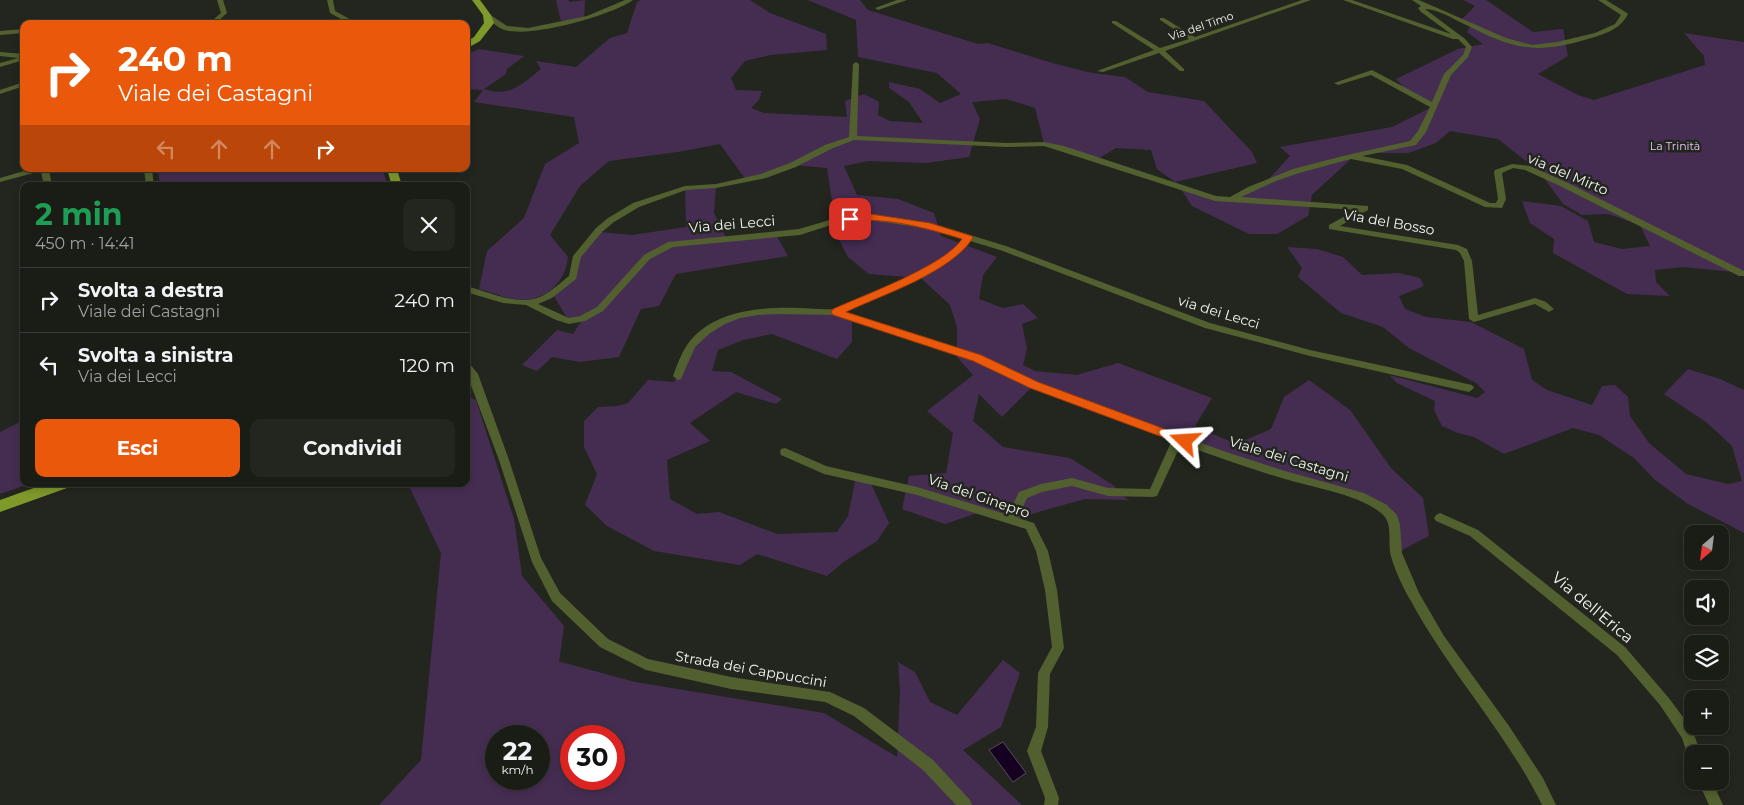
<!DOCTYPE html>
<html lang="it">
<head>
<meta charset="utf-8">
<style>
	:root { --surface:#1a1c16; --page:#23251f; --text:#f1f3f6; --muted:#9fa1a1; --line:#383a35; --accent:#ea580c }
	body { margin:0; font-family:Montserrat,sans-serif; background:var(--page); color:var(--text); height:100vh; display:flex; flex-direction:column; font-size:19px; white-space:nowrap }
	* { box-sizing:border-box; margin:0 }
	p { font-size:16px; color:var(--muted) }
	.icon { flex:none; width:28px; height:28px; fill:none; stroke:currentColor; stroke-width:2; stroke-linecap:round; stroke-linejoin:round }
	.map { position:relative; flex:1; overflow:hidden }
	.sheet { position:absolute; left:20px; top:182px; width:450px; height:305px; display:flex; flex-direction:column; background:var(--surface); border-radius:10px; box-shadow:0 2px 8px #0003,0 0 0 1px var(--line) }
	.sheet>* { flex:none }
	.hud { position:absolute; left:20px; top:20px; width:450px; height:152px; border-radius:10px; box-shadow:0 2px 8px #0003,0 0 0 1px var(--line); background:#ea580c; color:#fff; overflow:hidden }
	.needle { width:32px; rotate:208deg }
	.fabs { position:absolute; left:1684px; top:525px; display:grid; gap:10px }
	.fabs a { display:grid; place-items:center; width:45px; height:45px; border-radius:10px; background:var(--surface); box-shadow:0 2px 8px #0003,0 0 0 1px var(--line); font-size:25px }
	.speed { position:absolute; left:485px; top:725px; display:flex; gap:10px; font-size:25px; font-weight:700; text-align:center }
	.speed>* { display:grid; place-content:center; width:65px; height:65px; border-radius:50%; background:var(--surface); box-shadow:0 2px 8px #0003,0 0 0 1px var(--line); line-height:1 }
	.speed small { font-size:12px; font-weight:400 }
	.speed .limit { border:8px solid #d22; background:#fff; color:#111 }
	.pin { position:absolute; display:grid; place-items:center; width:42px; height:42px; color:#fff; margin:-21px; border-radius:10px; box-shadow:0 2px 8px #0006 }
	.me { position:absolute; width:55px; margin:-28px; rotate:290deg; stroke-linejoin:round; filter:drop-shadow(0 0 4px #0008) }
	.turn { display:flex; align-items:center; gap:18px; height:105px; padding:0 15px; font-size:22px }
	.turn .icon { width:65px; height:65px; stroke-width:2.5 }
	.turn b { display:block; font-size:35px; line-height:42px }
	.lanes { display:flex; align-items:center; height:48px; padding:0 15px; background:#0003; justify-content:center; gap:25px; direction:ltr }
	.lanes .off { opacity:.35 }
	.round { display:grid; place-items:center; flex:none; width:52px; height:52px; border-radius:10px; background:var(--page) }
	.overview { display:flex; align-items:center; justify-content:space-between; height:85px; padding:0 15px }
	h1 { font-size:30px; font-weight:700; line-height:38px; color:#1e9e55 }
	.action { display:flex; gap:10px; margin-top:auto; padding:10px 15px }
	.action a { flex:1; height:58px; border-radius:10px; background:var(--accent); color:#fff; font-size:20px; font-weight:700; line-height:58px; text-align:center }
	.action a+a { background:var(--page); color:var(--text) }
	ul { padding:0; list-style:none }
	li { display:flex; align-items:center; gap:15px; height:65px; padding:0 15px; border-top:1px solid var(--line) }
	li div { flex:1 }
	li b { display:block; font-size:19px }
	li em { font-style:normal }
	.map>svg:first-child { display:block }
	.green { fill:#452d52; fill-rule:evenodd }
	.water { fill:#160022; stroke:#584a60 }
	.lines { fill:none; stroke-linecap:round; stroke-linejoin:round }
	.minor { fill:#525f2f; fill-rule:evenodd }
	.major { fill:#7f992a; fill-rule:evenodd }
	.route { fill:#ea580c; stroke:#983908 }
	.labels { text-anchor:middle; stroke-width:5; stroke-linejoin:round; paint-order:stroke }
	.far-street-label { font-size:11px; fill:#f3f5f0; stroke:#23261e }
	.far-park-label { font-size:11px; fill:#e6c5f9; stroke:#23261e }
	.street-label { font-size:14px; fill:#f3f5f0; stroke:#23261e }
	.near-street-label { font-size:16px; fill:#f3f5f0; stroke:#23261e }
</style>
</head>
<body>
<div class="map">
<svg width="1744" height="805" viewBox="0 0 1744 805">
	<rect width="100%" height="100%" fill="#23261e"/>
	<path class="green" d="M 556,0 L 568,0 L 570,2 L 585,0 L 584,18 L 561,21 Z
		M 641,0 L 750,0 L 770,13 L 826,34 L 827,50 L 770,55 L 745,61 L 731,78 L 736,90 L 762,91 L 759,100 L 751,108 L 764,113 L 847,117 L 845,101 L 864,94 L 879,102 L 878,115 L 890,121 L 923,123 L 909,102 L 889,88 L 889,82 L 920,89 L 940,103 L 961,94 L 937,73 L 858,57 L 856,20 L 808,0 L 860,0 L 868,10 L 978,44 L 988,43 L 1052,63 L 1092,73 L 1125,77 L 1148,92 L 1204,101 L 1252,152 L 1257,163 L 1175,182 L 1157,169 L 1151,150 L 1116,148 L 1096,160 L 1044,144 L 1035,108 L 1006,99 L 972,102 L 980,119 L 969,157 L 926,163 L 869,161 L 844,166 L 857,195 L 898,199 L 934,213 L 941,236 L 997,257 L 983,275 L 979,299 L 1003,308 L 1023,304 L 1038,318 L 1022,324 L 1027,349 L 1023,365 L 1035,371 L 1077,375 L 1118,363 L 1212,398 L 1195,426 L 1236,444 L 1271,429 L 1284,397 L 1309,380 L 1350,410 L 1391,468 L 1423,498 L 1429,536 L 1396,553 L 1394,525 L 1383,508 L 1285,475 L 1034,385 L 1002,417 L 979,394 L 973,421 L 1003,447 L 1070,458 L 1113,485 L 1128,500 L 1085,499 L 1038,512 L 1014,521 L 983,511 L 945,524 L 902,509 L 909,476 L 946,473 L 953,433 L 927,411 L 973,375 L 957,357 L 957,327 L 950,305 L 921,278 L 869,274 L 848,257 L 837,236 L 827,224 L 835,221 L 827,168 L 793,165 L 746,180 L 720,144 L 678,152 L 609,161 L 580,186 L 550,235 L 568,257 C 565,285 542,304 513,299 C 502,297 491,292 479,289 L 487,251 L 524,218 L 545,164 L 579,143 L 574,117 L 474,102 L 483,90 L 466,89 L 466,55 L 479,49 L 524,56 L 507,69 L 506,74 L 484,89 C 510,98 522,84 541,69 L 536,61 L 576,67 L 610,38 L 627,33 L 637,2 Z
		M 1463,0 L 1486,0 L 1533,32 L 1563,29 L 1568,56 L 1538,74 L 1578,95 L 1594,100 L 1705,65 L 1704,56 L 1684,33 L 1744,42 L 1744,273 L 1683,267 L 1655,270 L 1656,282 L 1670,296 L 1627,294 L 1553,253 L 1554,239 L 1530,223 L 1522,201 L 1561,206 L 1588,221 L 1594,242 L 1622,249 L 1650,246 L 1640,225 L 1608,214 L 1582,215 L 1563,204 L 1544,178 L 1545,176 L 1498,139 L 1450,131 L 1436,143 L 1408,153 L 1368,153 L 1353,157 L 1312,195 L 1308,216 L 1277,234 L 1249,234 L 1192,206 L 1179,186 L 1215,198 L 1235,200 L 1266,182 L 1290,156 L 1280,147 L 1392,127 L 1432,107 L 1410,94 L 1396,79 L 1458,49 L 1483,44 L 1467,32 L 1471,25 L 1461,20 L 1475,6 Z
		M 158,169 L 383,169 L 387,186 L 160,186 Z
		M 716,186 L 714,213 L 726,238 L 776,235 L 788,256 L 676,274 L 659,306 L 641,309 L 619,357 L 580,362 L 552,357 L 537,371 L 522,365 L 557,330 L 573,334 L 582,320 L 569,321 L 552,293 L 573,277 L 577,256 L 600,232 L 632,235 L 686,227 L 685,188 Z
		M 1287,247 L 1317,249 L 1343,257 L 1362,275 L 1399,273 L 1420,278 L 1424,286 L 1399,296 L 1405,309 L 1426,317 L 1471,322 L 1524,349 L 1532,380 L 1547,390 L 1592,405 L 1602,386 L 1615,385 L 1628,397 L 1630,416 L 1649,443 L 1686,474 L 1728,484 L 1742,481 L 1732,446 L 1706,422 L 1664,394 L 1688,369 L 1720,379 L 1744,390 L 1744,533 L 1688,504 L 1655,480 L 1634,458 L 1599,435 L 1573,428 L 1504,454 L 1474,437 L 1458,433 L 1442,426 L 1434,410 L 1435,401 L 1397,383 L 1389,375 L 1477,398 L 1485,392 L 1476,383 L 1409,348 L 1383,327 L 1341,313 L 1298,277 L 1302,268 Z
		M 836,312 L 852,322 L 852,342 L 837,359 L 772,334 L 743,340 L 718,350 L 712,371 L 731,372 L 782,399 L 776,404 L 736,392 L 690,423 L 710,441 L 667,460 L 670,499 L 697,514 L 719,512 L 777,534 L 837,532 L 848,516 L 856,477 L 870,481 L 889,523 L 877,541 L 845,561 L 827,576 L 757,554 L 740,565 L 654,551 L 607,526 L 585,505 L 597,474 L 584,447 L 584,421 L 598,407 L 617,406 L 628,403 L 648,380 L 674,382 L 685,357 L 707,330 L 751,313 Z
		M 466,396 L 476,400 L 514,519 L 522,576 L 564,626 L 559,663 L 561,662 L 635,682 L 824,713 L 897,757 L 900,692 L 898,662 L 915,672 L 930,702 L 957,715 L 1003,660 L 1020,673 L 1001,727 L 963,750 L 1022,805 L 379,805 L 421,760 L 441,553 L 408,484 L 466,484 ZM 496,736 L 539,736 L 539,779 L 496,779 ZM 571,736 L 614,736 L 614,779 L 571,779 Z
		M 24,420 L 24,484 L 29,484 L 0,494 L 0,432 Z"/>
	<path class="water" d="M 1003,742 L 1026,773 L 1013,782 L 989,750 Z"/>
	<g class="lines">
		<path class="minor" d="M 217,0 L 223,0 L 227,13 L 215,24 L 208,24 L 221,13 Z
			M 327,0 L 333,0 L 335,11 L 359,24 L 350,24 L 330,13 Z
			M 625,0 L 633,0 C 613,15 526,40 502,29 C 496,26 489,20 484,15 L 489,14 L 507,26 L 528,28 L 587,16 Z
			M 897,0 L 907,0 L 878,10 L 875,8 Z
			M 1302,0 L 1311,0 L 1165,51 L 1184,69 L 1184,71 L 1180,71 L 1159,53 L 1103,72 L 1097,71 L 1154,50 L 1112,23 L 1112,21 L 1116,21 L 1160,48 L 1189,39 L 1160,20 L 1160,18 L 1164,18 L 1195,37 Z
			M 1343,0 L 1352,0 L 1451,34 L 1421,12 L 1418,8 L 1421,6 L 1412,0 L 1419,0 L 1506,38 L 1532,45 L 1557,42 L 1595,33 L 1615,24 L 1621,15 L 1598,0 L 1606,0 L 1627,13 L 1628,14 C 1620,30 1604,34 1588,39 C 1533,55 1514,49 1464,24 C 1452,18 1437,9 1425,9 L 1465,39 L 1472,47 L 1468,57 L 1451,75 L 1426,132 L 1416,145 L 1362,156 L 1407,165 L 1490,203 L 1496,203 L 1498,199 L 1494,172 L 1495,170 L 1512,164 L 1530,166 L 1566,182 L 1744,271 L 1744,276 L 1739,276 L 1560,186 L 1525,170 L 1513,168 L 1502,173 L 1506,199 L 1502,208 L 1485,207 L 1402,169 L 1351,159 L 1299,173 L 1276,181 L 1241,197 L 1368,206 L 1368,210 L 1340,226 L 1458,245 L 1467,249 L 1472,261 L 1478,315 L 1535,298 L 1546,302 L 1554,309 L 1549,312 L 1535,304 L 1474,322 L 1469,319 L 1464,261 L 1460,253 L 1456,250 L 1329,229 L 1329,225 L 1356,210 L 1215,201 L 1044,146 L 1007,147 L 854,140 L 831,149 L 796,167 L 766,178 L 716,188 L 686,190 L 639,207 L 614,222 L 602,232 L 581,257 L 576,279 L 552,298 L 538,304 L 569,318 L 580,316 L 597,307 L 644,255 L 668,242 L 799,229 L 833,219 L 864,213 L 931,223 L 1006,246 L 1210,323 L 1310,350 L 1472,385 L 1474,388 L 1469,392 L 1310,356 L 1205,328 L 1000,250 L 970,241 C 938,278 888,292 845,312 L 980,356 L 1037,382 L 1226,452 L 1285,471 L 1364,493 L 1387,505 L 1397,515 L 1400,525 L 1402,553 L 1419,593 L 1444,636 L 1509,726 L 1543,778 L 1556,805 L 1542,805 C 1506,732 1449,672 1411,601 C 1404,590 1392,564 1390,552 C 1388,538 1393,522 1381,513 C 1358,494 1314,488 1285,479 C 1250,469 1215,456 1181,444 L 1157,496 L 1153,497 L 1108,496 L 1072,486 L 1042,492 L 1027,498 L 1018,518 L 1034,523 L 1048,551 L 1057,590 L 1064,648 L 1050,674 L 1048,727 L 1041,751 L 1059,798 L 1058,805 L 1044,805 L 1045,798 L 1027,751 L 1036,727 L 1038,673 L 1052,647 L 1045,590 L 1036,551 L 1026,529 L 917,495 L 824,474 L 781,455 L 780,452 L 781,449 L 785,448 L 826,466 L 917,487 L 1008,515 L 1019,492 L 1041,484 L 1072,478 L 1108,488 L 1150,489 L 1172,440 L 1031,388 L 974,360 L 836,315 L 778,314 L 758,315 L 740,318 L 725,324 L 709,334 L 695,347 L 681,379 L 678,380 L 673,376 C 677,365 681,354 687,345 C 712,310 760,307 799,308 C 810,308 822,310 833,309 C 842,308 853,301 861,297 C 897,282 937,269 963,239 L 930,229 L 864,219 L 834,224 L 800,235 L 673,247 L 650,259 L 603,311 L 585,321 L 569,324 L 556,320 L 526,305 L 503,303 L 466,292 L 466,286 C 489,292 517,306 540,297 C 551,292 560,283 569,276 L 573,256 L 596,228 L 608,218 L 633,203 L 685,186 L 716,184 L 761,174 L 790,163 L 825,145 L 849,137 L 853,64 L 856,62 L 859,64 L 857,136 L 1007,143 L 1044,142 L 1064,146 L 1216,196 L 1230,197 L 1248,187 L 1293,169 L 1343,156 L 1410,141 L 1418,131 L 1430,107 L 1371,75 L 1338,85 L 1334,83 L 1372,70 L 1432,102 L 1444,74 L 1463,55 L 1466,47 L 1458,39 L 1453,39 Z
			M 24,29 L 24,33 L 0,35 L 0,31 Z
			M 0,52 L 24,54 L 24,60 L 0,67 L 0,63 L 18,58 L 0,56 Z
			M 24,82 L 24,86 L 0,94 L 0,90 Z
			M 31,169 L 49,169 L 52,186 L 44,186 L 41,171 L 0,182 L 0,178 Z
			M 144,169 L 152,169 L 154,186 L 146,186 Z
			M 466,362 L 469,363 L 478,374 L 509,460 L 541,558 L 560,593 L 608,639 L 648,659 L 731,677 L 830,692 L 864,708 L 933,760 L 970,800 L 972,805 L 956,805 L 923,770 L 854,716 L 825,702 L 731,689 L 646,670 L 600,647 L 552,601 L 532,562 L 499,460 L 466,372 Z
			M 1440,513 L 1478,530 L 1625,647 L 1668,697 L 1692,729 L 1701,754 L 1692,754 L 1692,760 L 1689,759 L 1682,738 L 1660,705 L 1617,655 L 1470,536 L 1436,521 L 1434,518 L 1436,515 Z
			M 1698,781 L 1712,781 L 1723,805 L 1709,805 Z"/>
		<path class="major" d="M 472,0 L 480,0 L 491,15 L 494,23 L 480,41 L 466,49 L 466,42 L 474,37 L 484,23 L 483,15 Z
			M 387,169 L 397,169 L 402,186 L 392,186 Z
			M 45,484 L 69,484 L 67,488 L 0,512 L 0,500 Z"/>
	</g>
	<path class="route" d="M 864,213 L 930,223 L 972,236 L 973,238 C 950,273 884,294 846,312 L 981,355 L 1038,382 L 1189,438 L 1191,441 L 1189,444 L 1181,444 L 1030,388 L 973,361 L 833,315 L 831,312 L 833,309 C 864,295 944,266 962,239 C 929,229 885,216 850,222 L 845,219 L 846,217 Z"/>
	<g class="labels">
		<g class="far-street-label">
			<text transform="translate(1201 26) rotate(-19)" y="4">Via del Timo</text>
		</g>
		<g class="far-park-label">
			<text x="1675" y="150">La Trinità</text>
		</g>
		<g class="street-label">
			<text transform="translate(1568 174) rotate(23)" y="5">via del Mirto</text>
			<text transform="translate(1389 222) rotate(10)" y="5">Via del Bosso</text>
			<text transform="translate(732 224) rotate(-5)" y="5">Via dei Lecci</text>
			<text transform="translate(1219 312) rotate(17)" y="5">via dei Lecci</text>
			<text transform="translate(1289 459) rotate(17)" y="5">Viale dei Castagni</text>
			<text transform="translate(979 496) rotate(19)" y="5">Via del Ginepro</text>
			<text transform="translate(751 669) rotate(10)" y="5">Strada dei Cappuccini</text>
		</g>
		<g class="near-street-label">
			<text transform="translate(1593 607) rotate(40)" y="6">Via dell'Erica</text>
		</g>
	</g>
</svg>
<div class="fabs">
<a><svg class="needle" viewBox="-14 -14 28 28"><path d="M0-13l5 13h-10z" fill="#e53935"/><path d="M0 13l5-13h-10z" fill="#9fa1a1"/></svg></a>
<a><svg class="icon" aria-label="sound" viewBox="0 0 24 24"><path d="M4 9h4l5-4v14l-5-4H4zM17 9q2 3 0 6"/></svg></a>
<a><svg class="icon" aria-label="layers" viewBox="0 0 24 24"><path d="M12 4l9 5-9 5-9-5zM3 14l9 5 9-5"/></svg></a>
<a>+</a>
<a>−</a>
</div>
<div class="speed"><div>22<small>km/h</small></div><div class="limit">30</div></div>
<div class="pin" style="left:850px;top:219px;background:#d93025"><svg class="icon" aria-label="arrive" viewBox="0 0 24 24"><path d="M6 21V4h12l-3 4 3 4H6"/></svg></div>
<svg class="me" style="left:1185px;top:441px" viewBox="-20 -20 40 40"><path d="M0-17L14 15 0 8-14 15z" fill="#ea580c" stroke="#fff" stroke-width="4"/></svg>
<div class="hud">
<div class="turn"><svg class="icon" aria-label="right" viewBox="0 0 24 24"><path d="M7 20v-9h11M14 6l5 5-5 5"/></svg><div><b>240 m</b>Viale dei Castagni</div></div>
<div class="lanes"><svg class="icon off" aria-label="left" viewBox="0 0 24 24"><path d="M17 20v-9H6M10 6l-5 5 5 5"/></svg><svg class="icon off" aria-label="ahead" viewBox="0 0 24 24"><path d="M12 20V5M6 11l6-6 6 6"/></svg><svg class="icon off" aria-label="ahead" viewBox="0 0 24 24"><path d="M12 20V5M6 11l6-6 6 6"/></svg><svg class="icon" aria-label="right" viewBox="0 0 24 24"><path d="M7 20v-9h11M14 6l5 5-5 5"/></svg></div>
</div>
<section class="sheet">
<div class="overview"><div><h1>2 min</h1><p>450 m · 14:41</p></div><a class="round"><svg class="icon" aria-label="close" viewBox="0 0 24 24"><path d="M6 6l12 12M18 6L6 18"/></svg></a></div>
<ul>
<li><svg class="icon" aria-label="right" viewBox="0 0 24 24"><path d="M7 20v-9h11M14 6l5 5-5 5"/></svg><div><b>Svolta a destra</b><p>Viale dei Castagni</p></div><em>240 m</em></li>
<li><svg class="icon" aria-label="left" viewBox="0 0 24 24"><path d="M17 20v-9H6M10 6l-5 5 5 5"/></svg><div><b>Svolta a sinistra</b><p>Via dei Lecci</p></div><em>120 m</em></li>
</ul>
<div class="action"><a>Esci</a><a>Condividi</a></div>
</section>
</div>
</body>
</html>
